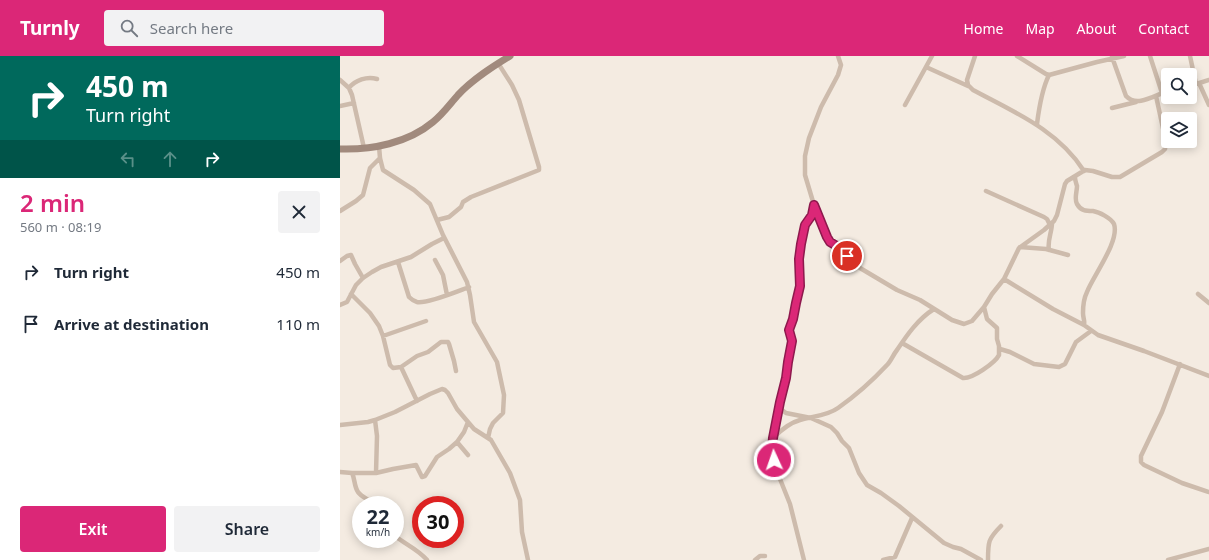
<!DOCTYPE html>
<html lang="en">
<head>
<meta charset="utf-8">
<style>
	:root { --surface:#fff; --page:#f2f2f3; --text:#1f2937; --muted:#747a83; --accent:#db2777 }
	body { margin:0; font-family:"Noto Sans",sans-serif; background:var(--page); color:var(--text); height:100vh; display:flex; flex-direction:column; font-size:15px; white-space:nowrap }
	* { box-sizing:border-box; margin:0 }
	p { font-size:13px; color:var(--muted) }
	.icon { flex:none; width:22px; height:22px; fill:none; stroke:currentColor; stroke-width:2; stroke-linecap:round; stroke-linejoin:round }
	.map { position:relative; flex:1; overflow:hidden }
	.side { display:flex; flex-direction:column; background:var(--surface); width:340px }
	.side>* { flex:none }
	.guide { background:#00695c; color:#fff; overflow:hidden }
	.buttons { position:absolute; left:821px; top:12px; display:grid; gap:8px }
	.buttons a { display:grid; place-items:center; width:36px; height:36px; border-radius:4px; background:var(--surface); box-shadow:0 2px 10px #0003; font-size:20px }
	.speed { position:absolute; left:12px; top:440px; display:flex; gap:8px; font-size:20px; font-weight:700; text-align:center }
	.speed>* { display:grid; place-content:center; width:52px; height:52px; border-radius:50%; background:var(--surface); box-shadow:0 2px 10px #0003; line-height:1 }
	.speed small { font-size:10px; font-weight:400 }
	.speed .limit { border:6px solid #d22; background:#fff; color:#111 }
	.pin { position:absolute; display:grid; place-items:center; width:34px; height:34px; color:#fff; margin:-17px; border:2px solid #fff; border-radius:50%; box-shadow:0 1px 4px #0007 }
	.me { position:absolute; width:44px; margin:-22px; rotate:357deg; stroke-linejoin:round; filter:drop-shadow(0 0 3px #0008) }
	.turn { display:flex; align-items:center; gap:14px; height:84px; padding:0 20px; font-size:18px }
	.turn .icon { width:52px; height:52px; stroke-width:2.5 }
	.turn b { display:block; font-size:28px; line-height:34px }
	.lanes { display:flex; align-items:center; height:38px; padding:0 20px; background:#0003; justify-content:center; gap:20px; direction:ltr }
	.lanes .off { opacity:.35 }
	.round { display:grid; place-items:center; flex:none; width:42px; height:42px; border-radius:4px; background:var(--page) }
	.summary { display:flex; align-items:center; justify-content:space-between; height:68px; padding:0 20px }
	h1 { font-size:24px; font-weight:600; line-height:30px; color:var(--accent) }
	.action { display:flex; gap:8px; margin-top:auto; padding:8px 20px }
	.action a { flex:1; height:46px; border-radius:4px; background:var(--accent); color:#fff; font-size:16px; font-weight:600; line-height:46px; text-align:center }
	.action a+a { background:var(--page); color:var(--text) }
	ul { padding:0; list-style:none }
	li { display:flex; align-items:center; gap:12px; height:52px; padding:0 20px }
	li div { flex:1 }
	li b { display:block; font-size:15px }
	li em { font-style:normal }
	header { display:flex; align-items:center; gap:24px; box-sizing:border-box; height:56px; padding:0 20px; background:var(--accent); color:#fff }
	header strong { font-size:19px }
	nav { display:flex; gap:22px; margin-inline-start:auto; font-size:14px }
	.search { width:280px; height:36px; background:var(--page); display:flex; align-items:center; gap:10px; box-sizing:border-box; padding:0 14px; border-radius:4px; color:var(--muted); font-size:15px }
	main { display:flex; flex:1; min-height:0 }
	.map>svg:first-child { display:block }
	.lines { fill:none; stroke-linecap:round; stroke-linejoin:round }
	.minor { stroke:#cdbbac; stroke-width:4.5 }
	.secondary { stroke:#a18a7d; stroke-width:7 }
	.route-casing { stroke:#8e194d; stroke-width:10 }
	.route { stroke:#db2777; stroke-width:7 }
</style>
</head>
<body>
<header>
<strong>Turnly</strong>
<div class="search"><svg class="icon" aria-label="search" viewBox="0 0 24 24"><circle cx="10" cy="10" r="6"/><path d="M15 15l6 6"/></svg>Search here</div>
<nav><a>Home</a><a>Map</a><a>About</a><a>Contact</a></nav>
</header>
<main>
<section class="side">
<div class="guide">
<div class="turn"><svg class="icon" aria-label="right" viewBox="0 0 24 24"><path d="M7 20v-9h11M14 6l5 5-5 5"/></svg><div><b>450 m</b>Turn right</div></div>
<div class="lanes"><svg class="icon off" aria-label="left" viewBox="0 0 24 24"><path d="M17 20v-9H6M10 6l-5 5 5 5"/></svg><svg class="icon off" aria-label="ahead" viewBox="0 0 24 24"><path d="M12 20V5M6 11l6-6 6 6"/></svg><svg class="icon" aria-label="right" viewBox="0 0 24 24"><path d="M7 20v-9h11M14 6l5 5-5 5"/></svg></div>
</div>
<div class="summary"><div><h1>2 min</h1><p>560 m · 08:19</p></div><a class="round"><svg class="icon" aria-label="close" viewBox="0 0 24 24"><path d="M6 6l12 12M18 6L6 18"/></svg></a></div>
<ul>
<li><svg class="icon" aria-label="right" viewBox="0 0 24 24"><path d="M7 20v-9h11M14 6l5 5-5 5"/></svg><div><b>Turn right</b></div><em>450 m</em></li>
<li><svg class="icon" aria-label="arrive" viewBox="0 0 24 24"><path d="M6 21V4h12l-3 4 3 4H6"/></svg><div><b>Arrive at destination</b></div><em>110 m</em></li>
</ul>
<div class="action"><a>Exit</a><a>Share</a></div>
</section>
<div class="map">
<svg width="869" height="504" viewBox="0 0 869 504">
	<rect width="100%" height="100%" fill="#f4ebe1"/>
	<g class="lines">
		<path class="minor" d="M 635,0 L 627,24 L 628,29 L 633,34 C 674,56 718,74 744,115
			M 677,0 L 706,18 L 709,19 L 757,6 L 784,0
			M 810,0 L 822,37
			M 850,0 L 856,28
			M 772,1 L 786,40 C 797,52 815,39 828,35
			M 586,11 L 628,30
			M 0,24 L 9,32 L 12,39 L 24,92
			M 859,27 L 869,49
			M 850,30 L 869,24
			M 9,32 C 15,24 27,20 37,23
			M 565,49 L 592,0
			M 0,50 L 14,47
			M 772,52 L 796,46
			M 697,68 C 699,52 702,33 709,19
			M 39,90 L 40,102 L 43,114 L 74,134 L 90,148 L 103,179 L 127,226 L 130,239 L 134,266 L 157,306 L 164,339 L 163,357 L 153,367 L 150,373 L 148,382
			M 735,121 C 735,124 736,127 737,130 C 737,136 734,143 737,148 C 741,155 746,155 753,155 C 759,156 771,162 774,168 C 780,185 753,220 747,236 C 744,242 743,251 743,257 C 743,262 745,265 744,269
			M 646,135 L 704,161 L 707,163 L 710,169
			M 474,149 L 487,181 L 490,186 L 500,192 L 520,212 L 557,234 L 580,244 L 612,264 L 624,268 L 632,265 L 644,251 L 652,238 L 664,223 L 679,192 L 704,174 L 714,165 L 717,159 L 725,128 L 727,125 L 745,114 L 753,115 L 772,121 L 780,121 L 822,96 L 825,93 L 826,86 L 816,40
			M 0,155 L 16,145 L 23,139 L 30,112 L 40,102
			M 97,164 L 109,161 L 121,151 L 123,146 L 131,141 L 199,114 L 199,111 L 179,44 L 172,29 L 158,7
			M 680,191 L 706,193 L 728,199
			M 709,194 C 707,185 712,176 712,167
			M 95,204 L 103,219 L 107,239
			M 0,205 L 7,200 L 11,199 L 15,208 L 23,222
			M 58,206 L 69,241 C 72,244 73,245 77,246 C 87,248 118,235 129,231
			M 664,223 L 713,253 L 744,269 L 758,279 L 804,295 L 869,320
			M 11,238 L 30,257 L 39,270 L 43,280 L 50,309 L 53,312 L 61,311 L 77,345
			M 858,238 L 869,247
			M 0,249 L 7,246 L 16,229 L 23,222 L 32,216 L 41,211 L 71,201 L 92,188 L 104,182
			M 43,280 L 86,265
			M 562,287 L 623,322 C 632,323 655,307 659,299 L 659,290 L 657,283 L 657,272 L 647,263 L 644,251
			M 660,293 L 670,296 L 694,308 L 719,311 L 725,308 L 736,286 L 751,275
			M 840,308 L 822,356 L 801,400 L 801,406 L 804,409 L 842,427 L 869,436
			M 61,311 L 77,300 L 88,296 L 101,286 L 108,286 L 109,288 L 114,305 L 116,315
			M 438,353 L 442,354 L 446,357 L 471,362 L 491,371 L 497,377 L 502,385 L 509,392 L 519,417 L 527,429 L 541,437 L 559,450 L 604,487 L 613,491 L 621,493 L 641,504
			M 35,364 L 37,380 L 36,417
			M 0,369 L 28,366 L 35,364 L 55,356 L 90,338 L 102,333 L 105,334 L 108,337 L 117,353 L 128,366 L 134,373 L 151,384 L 170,417 L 180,444 L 182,476 L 188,504
			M 433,382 C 441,374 449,367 460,364 C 473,360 487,360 498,352 C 515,340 533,324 547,309 C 551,305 553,299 557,294 C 567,279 578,263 594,253
			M 117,386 L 128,399
			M 0,416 L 12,417 C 15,423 14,430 18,436 C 21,441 30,444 36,449
			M 12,417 L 36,417 L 53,413 L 76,409 L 82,421 L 85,420 L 97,401 L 109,393 L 117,386 L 124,376 L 128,366
			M 55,480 C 65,488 79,494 87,504
			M 415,504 L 420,500 L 425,500
			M 464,504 L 450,448 L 436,413 L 432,393 L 435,370 L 440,346 L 446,322 L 448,306 L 451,291 L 452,285 L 449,274 L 454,261 L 455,247 L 459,230 L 459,203 L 463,177 L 465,169 L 472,159 L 474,149 L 465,119 L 465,100 L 469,82 L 481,51 L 498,19 L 501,9 L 498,0
			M 543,504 L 555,501 L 572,462
			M 648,504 C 648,486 648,483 661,470
			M 828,504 L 869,493"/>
		<path class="secondary" d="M 0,93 C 32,94 68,87 93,66 C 103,58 110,48 118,39 C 133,23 152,11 170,0"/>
	</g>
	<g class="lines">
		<g class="route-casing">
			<path id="route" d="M 434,404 L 432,393 L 433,382 L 440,346 L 446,322 L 448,306 L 452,285 L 449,274 L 453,263 L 456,247 L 460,230 L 459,203 L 461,188 L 465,169 L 472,159 L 474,149 L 487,181 L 490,186 L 500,192 L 507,200"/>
		</g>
		<use href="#route" class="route"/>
	</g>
</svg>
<div class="buttons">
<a><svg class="icon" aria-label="search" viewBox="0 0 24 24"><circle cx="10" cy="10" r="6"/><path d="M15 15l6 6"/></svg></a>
<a><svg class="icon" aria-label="layers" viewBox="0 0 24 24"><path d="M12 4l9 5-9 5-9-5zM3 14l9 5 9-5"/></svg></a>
</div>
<div class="speed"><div>22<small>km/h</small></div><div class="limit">30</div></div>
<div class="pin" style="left:507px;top:200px;background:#d93025"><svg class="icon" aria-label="arrive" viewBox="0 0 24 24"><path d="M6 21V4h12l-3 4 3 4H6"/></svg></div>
<svg class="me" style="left:434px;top:404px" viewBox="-20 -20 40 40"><circle r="17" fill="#db2777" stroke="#fff" stroke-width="3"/><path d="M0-11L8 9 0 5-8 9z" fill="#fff"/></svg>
</div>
</main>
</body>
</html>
